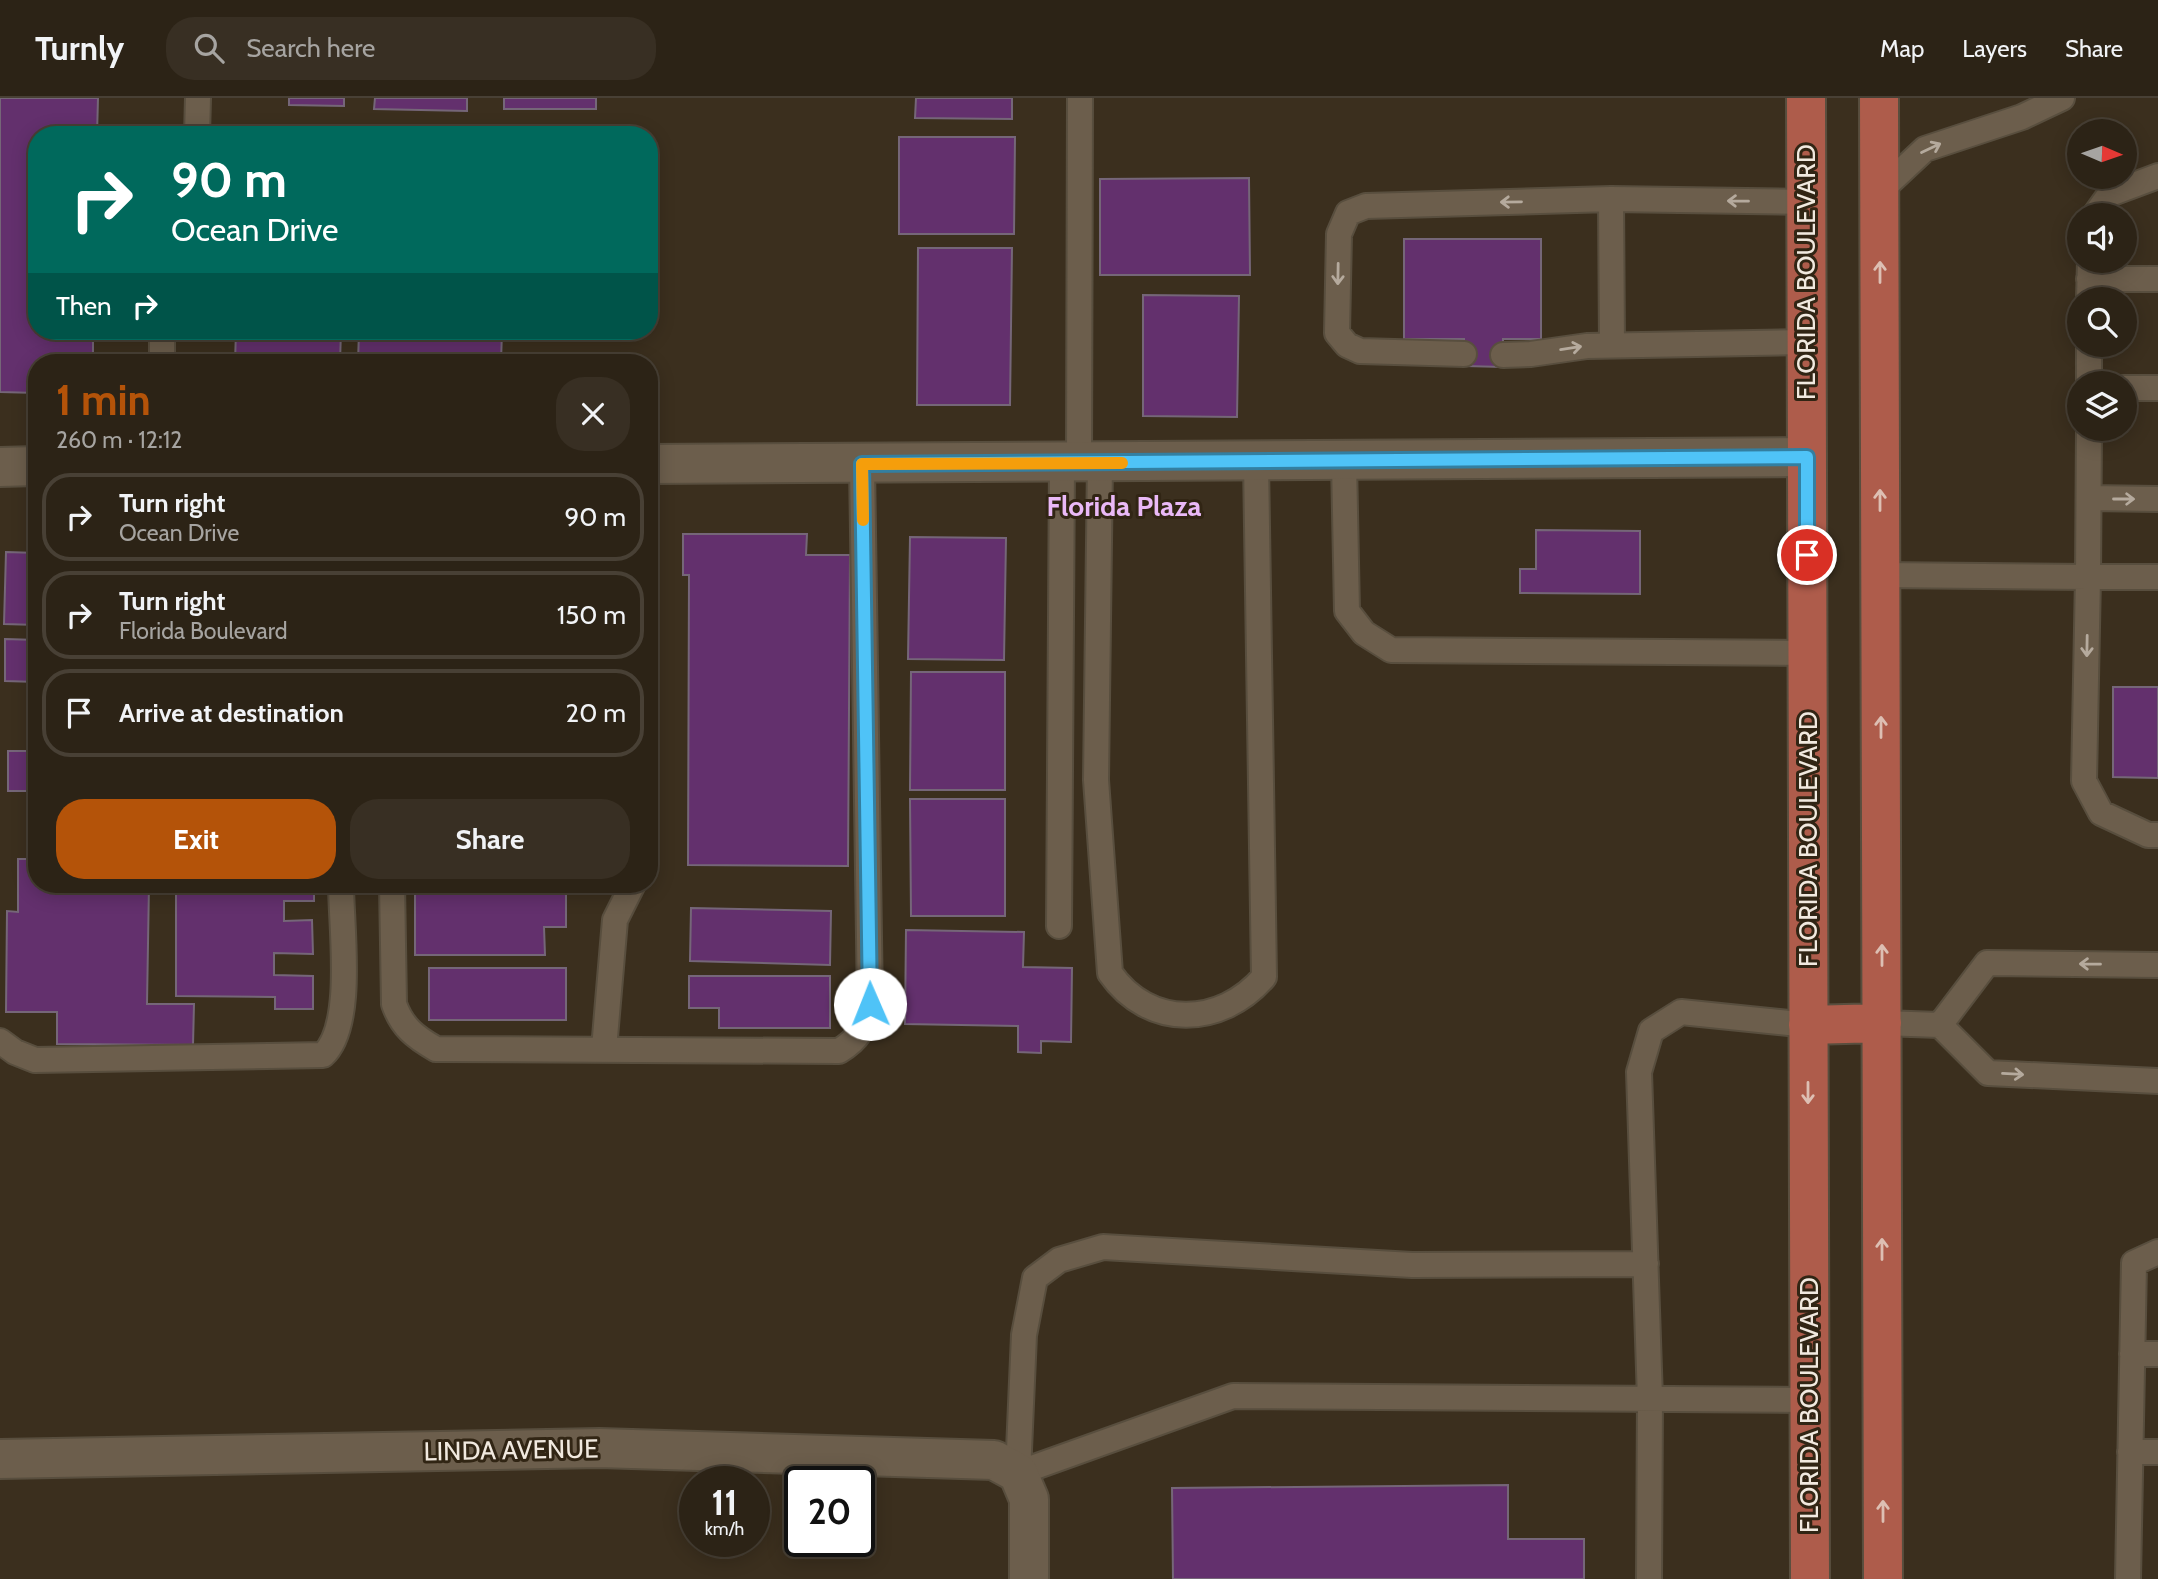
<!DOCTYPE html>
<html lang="en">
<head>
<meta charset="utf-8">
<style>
	:root { --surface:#2c2316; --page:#382f23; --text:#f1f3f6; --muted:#a6a4a1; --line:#484035; --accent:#b45309 }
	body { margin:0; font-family:Cabin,sans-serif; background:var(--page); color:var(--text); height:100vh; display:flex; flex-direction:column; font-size:26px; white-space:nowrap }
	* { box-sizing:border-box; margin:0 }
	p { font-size:23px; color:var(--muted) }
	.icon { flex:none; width:38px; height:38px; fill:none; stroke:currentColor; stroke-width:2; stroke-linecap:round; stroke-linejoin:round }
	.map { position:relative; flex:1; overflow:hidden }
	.drawer { position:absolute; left:28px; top:256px; width:630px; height:539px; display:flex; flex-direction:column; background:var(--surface); border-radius:28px; box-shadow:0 4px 18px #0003,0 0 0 2px var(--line) }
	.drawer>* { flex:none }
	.guide { position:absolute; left:28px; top:28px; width:630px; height:214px; border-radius:28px; box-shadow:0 4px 18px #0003,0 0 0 2px var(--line); background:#00695c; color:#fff; overflow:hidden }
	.needle { width:46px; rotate:92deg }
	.tools { position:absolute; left:2067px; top:21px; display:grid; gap:14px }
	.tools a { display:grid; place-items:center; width:70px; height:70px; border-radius:50%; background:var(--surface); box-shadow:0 4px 18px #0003,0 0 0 2px var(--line); font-size:35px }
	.speed { position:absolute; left:679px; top:1368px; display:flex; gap:14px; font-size:35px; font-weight:700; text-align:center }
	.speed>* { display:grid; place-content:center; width:91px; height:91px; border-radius:50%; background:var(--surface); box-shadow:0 4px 18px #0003,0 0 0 2px var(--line); line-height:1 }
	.speed small { font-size:18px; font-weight:400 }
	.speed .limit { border:4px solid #111; border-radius:10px; background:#fff; color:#111 }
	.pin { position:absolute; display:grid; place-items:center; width:60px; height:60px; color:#fff; margin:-30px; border:4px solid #fff; border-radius:50%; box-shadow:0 2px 7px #0007 }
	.me { position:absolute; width:77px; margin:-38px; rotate:359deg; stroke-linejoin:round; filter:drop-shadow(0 0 5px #0008) }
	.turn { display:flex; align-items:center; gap:24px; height:147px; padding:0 28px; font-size:32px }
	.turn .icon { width:91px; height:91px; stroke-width:2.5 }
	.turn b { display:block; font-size:49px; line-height:60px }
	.then { display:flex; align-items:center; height:66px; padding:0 28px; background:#0003; gap:14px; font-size:26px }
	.round { display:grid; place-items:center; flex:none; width:74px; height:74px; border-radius:28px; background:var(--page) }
	.head { display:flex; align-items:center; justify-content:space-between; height:119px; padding:0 28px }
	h1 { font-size:42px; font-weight:700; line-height:52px; color:var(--accent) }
	.button { display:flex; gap:14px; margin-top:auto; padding:14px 28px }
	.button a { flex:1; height:80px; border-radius:28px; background:var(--accent); color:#fff; font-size:28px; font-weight:700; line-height:80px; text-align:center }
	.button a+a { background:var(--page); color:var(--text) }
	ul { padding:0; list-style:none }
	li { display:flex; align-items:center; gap:21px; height:88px; margin:0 14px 10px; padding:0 14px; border:4px solid var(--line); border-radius:28px }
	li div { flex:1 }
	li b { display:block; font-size:26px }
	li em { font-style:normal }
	header { display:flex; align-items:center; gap:42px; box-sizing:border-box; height:98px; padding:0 35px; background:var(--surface); border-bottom:2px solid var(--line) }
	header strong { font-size:33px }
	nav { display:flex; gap:38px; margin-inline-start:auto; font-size:24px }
	.search { width:490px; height:63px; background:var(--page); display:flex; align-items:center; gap:18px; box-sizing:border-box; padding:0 24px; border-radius:28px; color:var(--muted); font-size:26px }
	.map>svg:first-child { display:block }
	.building { fill:#63306d; stroke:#756678; stroke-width:2 }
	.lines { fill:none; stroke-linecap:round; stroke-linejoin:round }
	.lane-casing { stroke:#584e3e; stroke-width:28 }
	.street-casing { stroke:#584e3e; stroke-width:42 }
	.primary-casing { stroke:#584e3e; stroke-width:42 }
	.lane { stroke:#6c5e4c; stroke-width:24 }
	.street { stroke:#6c5e4c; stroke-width:38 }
	.primary { stroke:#ae5c4b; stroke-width:38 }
	.oneway { stroke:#b5aa9d }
	.oneway2 { stroke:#ddbfb3 }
	.route-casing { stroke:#337fa1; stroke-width:18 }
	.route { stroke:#4fc3f7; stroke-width:12 }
	.slow { stroke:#f59e0b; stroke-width:12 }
	.labels { text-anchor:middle; stroke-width:6; stroke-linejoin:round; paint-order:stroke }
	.street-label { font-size:26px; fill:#f1e9df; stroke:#312514 }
	.neighbourhood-label { font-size:28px; font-weight:bold; fill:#eab9f7; stroke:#312514 }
</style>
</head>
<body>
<header>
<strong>Turnly</strong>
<div class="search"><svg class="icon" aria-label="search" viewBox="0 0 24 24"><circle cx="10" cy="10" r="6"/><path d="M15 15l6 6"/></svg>Search here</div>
<nav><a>Map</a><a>Layers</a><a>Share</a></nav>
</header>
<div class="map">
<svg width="2158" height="1481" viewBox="0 0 2158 1481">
	<rect width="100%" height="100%" fill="#3b2f1e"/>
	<path class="building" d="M 0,0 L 98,0 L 97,37 L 37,37 L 37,233 L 93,233 L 93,264 L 37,264 L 37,295 L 0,294 Z
		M 289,0 L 344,0 L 344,8 L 289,7 Z
		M 375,0 L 467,0 L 467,13 L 374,11 Z
		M 504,0 L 596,0 L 596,11 L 504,11 Z
		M 916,0 L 1012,0 L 1012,21 L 915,20 Z
		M 899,39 L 1015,39 L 1014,136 L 899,136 Z
		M 1249,80 L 1250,177 L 1100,177 L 1100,81 Z
		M 1404,141 L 1541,141 L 1541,241 L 1503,241 L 1503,269 L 1465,268 L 1464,241 L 1404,241 Z
		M 918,150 L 1012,150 L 1010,307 L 917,307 Z
		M 1143,197 L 1239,198 L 1237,319 L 1143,318 Z
		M 236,233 L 341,233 L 340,264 L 235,264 Z
		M 359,233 L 502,233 L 501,264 L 358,264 Z
		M 1536,432 L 1640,433 L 1640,496 L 1520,495 L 1520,471 L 1536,471 Z
		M 683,436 L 807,436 L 806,457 L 850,457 L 848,768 L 688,767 L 689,477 L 683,477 Z
		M 910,439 L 1006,440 L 1004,562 L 908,561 Z
		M 6,454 L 37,455 L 37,527 L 4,526 Z
		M 5,541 L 37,542 L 37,584 L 5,583 Z
		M 911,574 L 1005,574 L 1005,692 L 910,692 Z
		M 2113,589 L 2158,589 L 2158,680 L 2113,679 Z
		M 8,653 L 37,653 L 37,693 L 8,693 Z
		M 910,701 L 1005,701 L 1005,818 L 911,818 Z
		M 18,761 L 37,761 L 37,786 L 149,786 L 147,906 L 194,906 L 193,947 L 57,946 L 57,914 L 6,914 L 7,813 L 18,814 Z
		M 176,786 L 314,786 L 314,803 L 284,803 L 284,823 L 312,822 L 313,856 L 274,855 L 274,877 L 313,878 L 313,911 L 275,911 L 275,899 L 176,898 Z
		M 415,786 L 566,786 L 566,829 L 544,829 L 545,857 L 415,857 Z
		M 691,810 L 831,813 L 830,867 L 690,863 Z
		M 906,832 L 1024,834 L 1023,869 L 1072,870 L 1071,944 L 1041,943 L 1041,955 L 1018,954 L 1018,928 L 905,926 Z
		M 429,870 L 566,870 L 566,922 L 429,922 Z
		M 689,878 L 830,878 L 830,930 L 719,930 L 719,910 L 689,910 Z
		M 1508,1387 L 1508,1441 L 1584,1441 L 1584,1481 L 1173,1481 L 1172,1390 Z"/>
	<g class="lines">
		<g class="lane-casing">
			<path id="lane" d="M 197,37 L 198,0
				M 1879,94 L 1925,51 L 2022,19 L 2062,0
				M 1611,101 L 1612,247
				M 2095,117 L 2110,96 L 2158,78
				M 2089,181 L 2158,181
				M 2089,201 L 2090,163
				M 162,233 L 162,264
				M 1464,256 L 1360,253 L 1347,247 L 1337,235 L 1339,136 L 1348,115 L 1366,108 L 1611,101 L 1807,104
				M 1503,257 L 1531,256 L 1587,248 L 1806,244
				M 2089,285 L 2089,247
				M 2124,290 L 2158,290
				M 1344,364 L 1347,513 L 1364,535 L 1391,552 L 1807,555
				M 1079,365 L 1080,0
				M 1100,365 L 1096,682 L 1110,875 C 1149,931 1221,929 1264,879 L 1256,364
				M 2089,400 L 2158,401
				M 1880,477 L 2088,479 L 2089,331
				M 2158,479 L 2088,479 L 2084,683 L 2101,715 L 2148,737 L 2158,737
				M 392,786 L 394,906 C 402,929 415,939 436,951 L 839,953 C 859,941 865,929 870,906 L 862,366
				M 1059,828 L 1062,365
				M 1882,925 L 1940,927 L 1988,975 L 2158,983
				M 1940,927 L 1987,865 L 2158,867
				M 0,943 L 15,954 L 35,962 L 323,957 C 355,928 341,829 341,786
				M 604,951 L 615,822 L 633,786
				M 1646,1166 L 1412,1167 L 1103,1149 L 1059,1162 L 1035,1180 L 1024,1237 L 1018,1375 L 1233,1298 L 1808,1302
				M 2132,1256 L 2158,1256
				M 2130,1354 L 2158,1354
				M 1649,1481 L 1650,1301 L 1639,974 L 1651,933 L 1681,914 L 1808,927
				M 2128,1481 L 2134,1165 L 2158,1154"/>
		</g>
		<g class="street-casing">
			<path id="street" d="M 649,366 L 1807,359
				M 0,369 L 37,368
				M 0,1361 L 599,1350 L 994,1362 L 1018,1375 L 1029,1401 L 1029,1481"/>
		</g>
		<g class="primary-casing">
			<path id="primary" d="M 1806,0 L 1810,1481
				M 1879,0 L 1883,1481
				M 1808,927 L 1882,925"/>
		</g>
		<use href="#lane" class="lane"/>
		<use href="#street" class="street"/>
		<use href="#primary" class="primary"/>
	</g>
	<defs><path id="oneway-shaft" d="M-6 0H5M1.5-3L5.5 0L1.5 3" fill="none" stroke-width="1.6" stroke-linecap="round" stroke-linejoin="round" transform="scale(1.75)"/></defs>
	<g class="oneway">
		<use href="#oneway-shaft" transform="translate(1931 50) rotate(-25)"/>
		<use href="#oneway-shaft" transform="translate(1738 103) rotate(-179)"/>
		<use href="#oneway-shaft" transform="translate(1511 104) rotate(179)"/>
		<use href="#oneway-shaft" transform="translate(1338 176) rotate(91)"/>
		<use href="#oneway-shaft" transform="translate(1571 250) rotate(-9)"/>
		<use href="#oneway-shaft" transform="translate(2124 401)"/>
		<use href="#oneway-shaft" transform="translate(2087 548) rotate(91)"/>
		<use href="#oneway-shaft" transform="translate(2090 866) rotate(-179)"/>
		<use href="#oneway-shaft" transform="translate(2013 976) rotate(3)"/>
	</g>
	<g class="oneway2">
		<use href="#oneway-shaft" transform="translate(1880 174) rotate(-90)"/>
		<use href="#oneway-shaft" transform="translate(1880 402) rotate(-90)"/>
		<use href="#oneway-shaft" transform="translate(1881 629) rotate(-90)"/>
		<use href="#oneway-shaft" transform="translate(1882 857) rotate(-90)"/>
		<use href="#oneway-shaft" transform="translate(1808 995) rotate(90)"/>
		<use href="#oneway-shaft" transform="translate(1882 1151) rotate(-90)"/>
		<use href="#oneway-shaft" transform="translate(1883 1413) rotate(-90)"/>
	</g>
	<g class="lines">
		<g class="route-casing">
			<path id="route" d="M 870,906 L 862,366 L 1807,359 L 1807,457"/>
		</g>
		<use href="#route" class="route"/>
		<path class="slow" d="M 863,422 L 862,366 L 1122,365"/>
	</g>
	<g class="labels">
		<g class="street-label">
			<text transform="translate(1806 174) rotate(-90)" y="9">FLORIDA BOULEVARD</text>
			<text transform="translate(1808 741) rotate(-90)" y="9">FLORIDA BOULEVARD</text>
			<text transform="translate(1809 1307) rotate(-90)" y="9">FLORIDA BOULEVARD</text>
			<text transform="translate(511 1352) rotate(-1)" y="9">LINDA AVENUE</text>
		</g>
		<g class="neighbourhood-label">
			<text x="1124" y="418">Florida Plaza</text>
		</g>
	</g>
</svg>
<div class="tools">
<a><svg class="needle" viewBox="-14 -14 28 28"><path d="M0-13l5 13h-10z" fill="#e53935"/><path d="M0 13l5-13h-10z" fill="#a6a4a1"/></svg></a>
<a><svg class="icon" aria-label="sound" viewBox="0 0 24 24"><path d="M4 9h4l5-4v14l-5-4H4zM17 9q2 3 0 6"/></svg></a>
<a><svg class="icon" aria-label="search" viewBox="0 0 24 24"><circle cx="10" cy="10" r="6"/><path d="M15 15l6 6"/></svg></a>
<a><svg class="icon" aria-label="layers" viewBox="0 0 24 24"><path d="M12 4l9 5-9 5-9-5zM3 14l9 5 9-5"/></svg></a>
</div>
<div class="speed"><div>11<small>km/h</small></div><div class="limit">20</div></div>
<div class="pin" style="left:1807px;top:457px;background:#d93025"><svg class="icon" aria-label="arrive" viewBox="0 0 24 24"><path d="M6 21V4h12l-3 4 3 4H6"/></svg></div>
<svg class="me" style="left:870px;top:906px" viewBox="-20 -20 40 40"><circle r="19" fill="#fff"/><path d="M0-13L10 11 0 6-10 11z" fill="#4fc3f7"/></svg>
<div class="guide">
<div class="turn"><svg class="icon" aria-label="right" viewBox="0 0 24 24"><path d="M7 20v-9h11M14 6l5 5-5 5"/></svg><div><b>90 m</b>Ocean Drive</div></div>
<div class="then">Then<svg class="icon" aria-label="right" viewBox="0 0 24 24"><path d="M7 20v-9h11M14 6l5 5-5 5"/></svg></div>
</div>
<section class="drawer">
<div class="head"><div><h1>1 min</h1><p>260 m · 12:12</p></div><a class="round"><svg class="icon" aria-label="close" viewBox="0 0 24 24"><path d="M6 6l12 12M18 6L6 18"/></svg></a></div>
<ul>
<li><svg class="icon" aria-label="right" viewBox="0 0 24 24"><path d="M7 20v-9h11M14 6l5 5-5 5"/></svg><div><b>Turn right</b><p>Ocean Drive</p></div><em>90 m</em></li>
<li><svg class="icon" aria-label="right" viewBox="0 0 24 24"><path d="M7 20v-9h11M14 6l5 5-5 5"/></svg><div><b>Turn right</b><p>Florida Boulevard</p></div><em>150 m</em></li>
<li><svg class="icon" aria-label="arrive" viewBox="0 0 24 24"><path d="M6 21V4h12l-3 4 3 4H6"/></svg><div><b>Arrive at destination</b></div><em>20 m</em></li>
</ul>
<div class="button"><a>Exit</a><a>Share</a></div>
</section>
</div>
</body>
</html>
